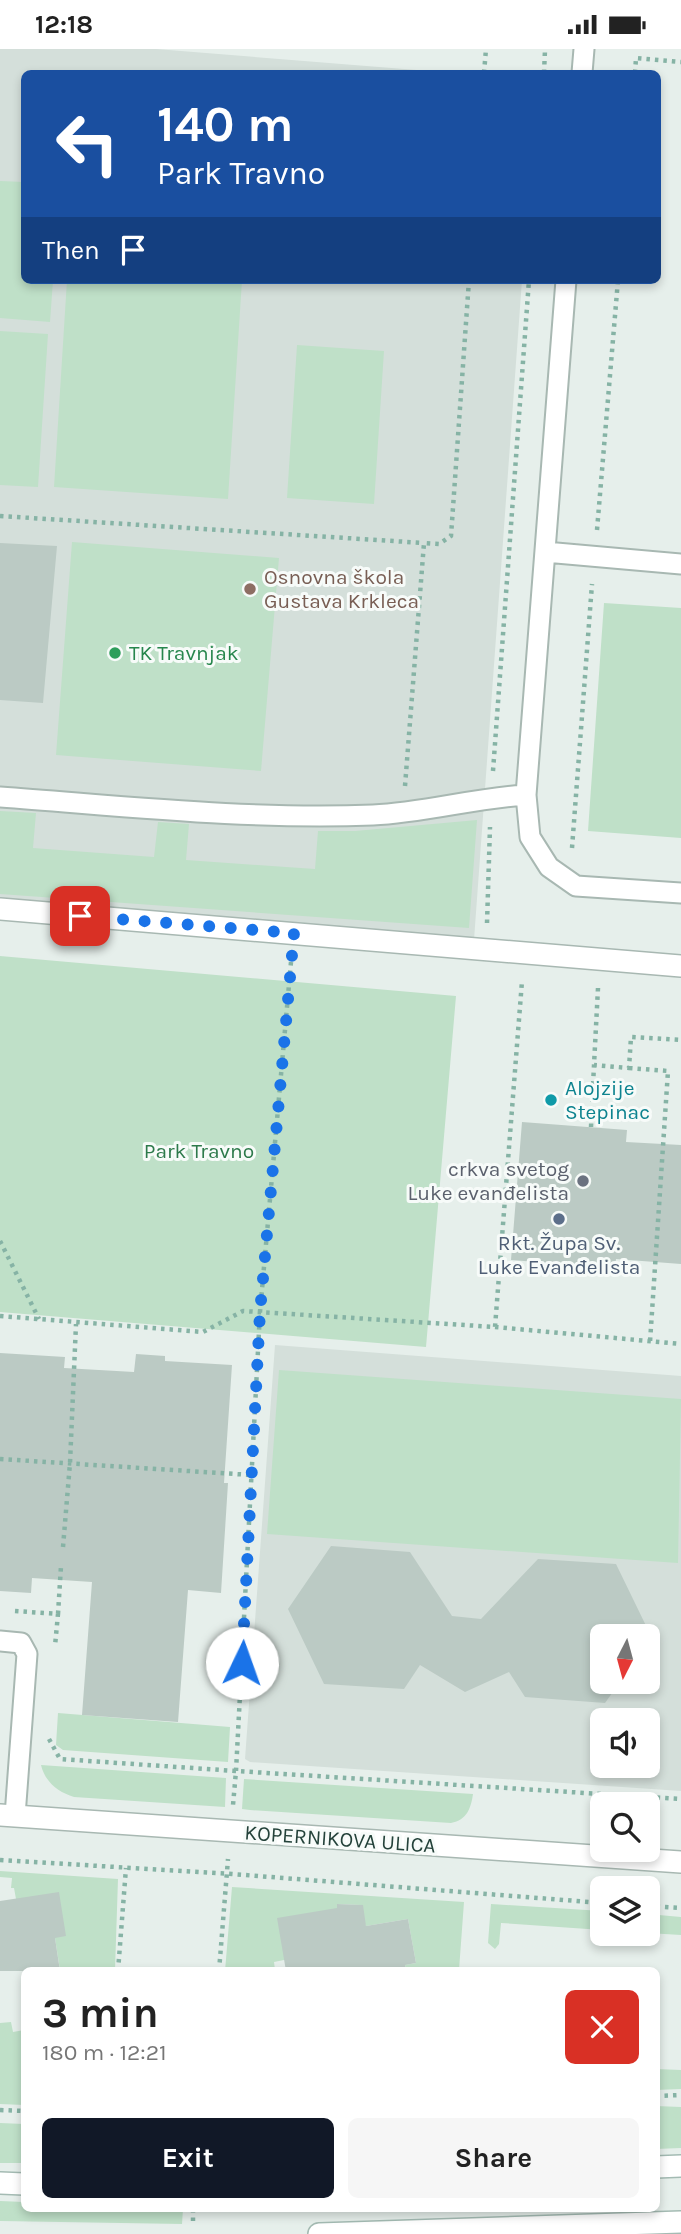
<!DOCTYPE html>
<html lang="en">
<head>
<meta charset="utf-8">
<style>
	:root { --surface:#fff; --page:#f6f6f6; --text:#222; --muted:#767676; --accent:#111827 }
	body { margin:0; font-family:Karla,sans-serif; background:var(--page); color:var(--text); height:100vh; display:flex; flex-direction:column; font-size:26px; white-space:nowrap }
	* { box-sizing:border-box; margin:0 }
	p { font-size:23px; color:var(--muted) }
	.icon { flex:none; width:38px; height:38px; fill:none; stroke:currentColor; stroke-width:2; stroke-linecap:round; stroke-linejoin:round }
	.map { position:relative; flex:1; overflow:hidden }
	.drawer { position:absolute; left:21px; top:1918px; width:639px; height:245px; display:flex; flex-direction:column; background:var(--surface); border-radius:10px; box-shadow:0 4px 10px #0003 }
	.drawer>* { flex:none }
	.top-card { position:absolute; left:21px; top:21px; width:640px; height:214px; border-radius:10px; box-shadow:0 4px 10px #0003; background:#1a4fa0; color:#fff; overflow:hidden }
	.needle { width:46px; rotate:186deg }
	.fabs { position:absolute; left:590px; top:1575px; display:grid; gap:14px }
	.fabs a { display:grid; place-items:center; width:70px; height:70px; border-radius:10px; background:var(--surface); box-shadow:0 4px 10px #0003; font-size:35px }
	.pin { position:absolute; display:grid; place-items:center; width:60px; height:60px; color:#fff; margin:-30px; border-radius:14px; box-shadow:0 4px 10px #0006 }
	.me { position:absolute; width:77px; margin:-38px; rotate:3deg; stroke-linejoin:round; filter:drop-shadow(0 0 5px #0008) }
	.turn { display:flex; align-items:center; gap:24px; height:147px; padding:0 21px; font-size:32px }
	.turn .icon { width:91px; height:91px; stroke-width:2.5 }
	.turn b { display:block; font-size:49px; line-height:60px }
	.then { display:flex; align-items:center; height:66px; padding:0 21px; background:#0003; gap:14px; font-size:26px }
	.round { display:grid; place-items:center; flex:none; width:74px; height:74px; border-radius:10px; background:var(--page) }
	.overview { display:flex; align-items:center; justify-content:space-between; height:119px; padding:0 21px }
	h1 { font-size:42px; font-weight:700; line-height:52px }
	.button { display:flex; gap:14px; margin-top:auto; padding:14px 21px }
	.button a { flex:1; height:80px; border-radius:10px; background:var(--accent); color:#fff; font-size:28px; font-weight:700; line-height:80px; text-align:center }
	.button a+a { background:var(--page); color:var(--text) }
	.status { display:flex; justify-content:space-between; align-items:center; height:49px; padding:0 35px; background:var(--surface); direction:ltr }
	.status svg { height:19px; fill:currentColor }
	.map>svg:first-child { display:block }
	.built { fill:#d4dfda; fill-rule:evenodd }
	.green { fill:#bfe0c8 }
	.building { fill:#bbcac4 }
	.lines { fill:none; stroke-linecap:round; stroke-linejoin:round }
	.lane-casing { stroke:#a8b8b2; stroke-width:23 }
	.street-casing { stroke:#a8b8b2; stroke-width:24 }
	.secondary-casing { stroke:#a4bbb3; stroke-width:24 }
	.path { stroke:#86b3a5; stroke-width:4.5; stroke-dasharray:3.5 5; stroke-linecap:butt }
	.lane { stroke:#fff; stroke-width:19 }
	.street { stroke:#fff; stroke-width:21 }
	.secondary { stroke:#fff; stroke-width:21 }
	.route { stroke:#1a73e8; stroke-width:12; stroke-dasharray:0 21.6 }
	.education-dot { fill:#8d6e63; stroke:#f7fbf9; stroke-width:2.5 }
	.leisure-dot { fill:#2e9e5b; stroke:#f7fbf9; stroke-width:2.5 }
	.culture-dot { fill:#0f9aa8; stroke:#f7fbf9; stroke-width:2.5 }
	.worship-dot { fill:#6b7280; stroke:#f7fbf9; stroke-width:2.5 }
	.service-dot { fill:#5c6f8a; stroke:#f7fbf9; stroke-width:2.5 }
	.labels { text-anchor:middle; stroke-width:6; stroke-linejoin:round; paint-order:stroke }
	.education-label { font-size:21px; fill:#785e54; stroke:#f7fbf9; text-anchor:start }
	.leisure-label { font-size:21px; fill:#27864d; stroke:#f7fbf9; text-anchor:start }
	.culture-label { font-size:21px; fill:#0d838f; stroke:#f7fbf9; text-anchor:start }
	.park-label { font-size:21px; fill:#2d7a4b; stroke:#f7fbf9 }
	.worship-label { font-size:21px; fill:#5b616d; stroke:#f7fbf9; text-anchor:end }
	.service-label { font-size:21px; fill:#4e5e75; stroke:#f7fbf9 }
	.street-label { font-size:21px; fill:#24423a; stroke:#f7fbf9 }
</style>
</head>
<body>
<div class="status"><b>12:18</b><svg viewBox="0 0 49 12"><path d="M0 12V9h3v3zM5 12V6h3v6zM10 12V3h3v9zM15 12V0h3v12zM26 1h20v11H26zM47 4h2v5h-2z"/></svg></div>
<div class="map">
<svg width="681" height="2185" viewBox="0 0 681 2185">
	<rect width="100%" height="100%" fill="#e6efeb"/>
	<path class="built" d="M 0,0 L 156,0 L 454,24 L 24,24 L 24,231 L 522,231 L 474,891 L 0,849 Z
		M 275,1296 L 681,1327 L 681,1742 L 250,1713 L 245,1710 ZM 602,1587 L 648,1587 L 648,1633 L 602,1633 ZM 602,1671 L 648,1671 L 648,1717 L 602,1717 Z"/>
	<path class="green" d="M 0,132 L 24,133 L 24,231 L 53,231 L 50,273 L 0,269 Z
		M 67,231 L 242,231 L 228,450 L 54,438 Z
		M 0,282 L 48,285 L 38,438 L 0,436 Z
		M 297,296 L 384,302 L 374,455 L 287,449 Z
		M 72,493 L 279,509 L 261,722 L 56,706 Z
		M 604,554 L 681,559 L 681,789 L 588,782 Z
		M 0,762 L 36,764 L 33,799 L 154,808 L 158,773 L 189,775 L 186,811 L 315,820 L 318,782 L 355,782 L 477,771 L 469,879 L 0,845 Z
		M 0,907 L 456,947 L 426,1298 L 0,1263 Z
		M 279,1321 L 681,1350 L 678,1514 L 267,1485 Z
		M 58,1664 L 230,1678 L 228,1713 L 63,1701 L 56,1696 Z
		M 41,1716 L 226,1729 L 225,1758 L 74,1748 C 58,1743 45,1733 41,1716 Z
		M 244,1730 L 473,1745 C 471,1759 467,1771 451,1774 L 250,1761 L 242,1760 Z
		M 0,1822 L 118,1830 L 115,1921 L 60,1921 L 55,1889 L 16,1850 L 14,1839 L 11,1839 L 12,1829 L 0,1828 Z
		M 232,1838 L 464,1853 L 459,1921 L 406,1921 L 405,1916 L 416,1914 L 408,1870 L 366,1877 L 361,1866 L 361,1856 L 338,1855 L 335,1871 L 284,1911 L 274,1913 L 275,1921 L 225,1922 Z
		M 491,1855 L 602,1862 L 602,1881 L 501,1874 L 499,1895 L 495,1900 L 488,1894 Z
		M 648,1865 L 681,1868 L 681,1886 L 648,1884 Z
		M 11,1973 L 13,1983 L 24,1981 L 24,2056 L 0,2055 L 0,1974 Z
		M 656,2020 L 681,2021 L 681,2040 L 656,2041 Z
		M 656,2057 L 681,2058 L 681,2099 L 656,2100 Z
		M 0,2074 L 24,2075 L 24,2114 L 0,2114 Z
		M 0,2152 L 24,2153 L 24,2160 L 183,2160 L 182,2175 L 0,2172 Z"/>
	<path class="building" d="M 0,494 L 57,497 L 43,654 L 0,651 Z
		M 522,1073 L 627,1081 L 626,1093 L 681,1096 L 681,1215 L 616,1210 L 615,1219 L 511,1211 Z
		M 0,1304 L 65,1308 L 64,1319 L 134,1323 L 136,1305 L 165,1307 L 165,1312 L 232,1316 L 224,1434 L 228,1434 L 221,1544 L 188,1541 L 178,1673 L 82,1666 L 92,1533 L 32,1529 L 31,1544 L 0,1542 Z
		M 331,1497 L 410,1503 L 452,1567 L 481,1570 L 538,1510 L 616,1515 L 651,1587 L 648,1592 L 648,1587 L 602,1587 L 602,1633 L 620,1633 L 605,1654 L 525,1648 L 509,1623 L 465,1643 L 420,1616 L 404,1640 L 324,1635 L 288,1560 Z
		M 59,1843 L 66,1887 L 55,1889 L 60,1922 L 0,1922 L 0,1852 Z
		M 337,1855 L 363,1856 L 366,1877 L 408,1870 L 416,1914 L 405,1916 L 406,1922 L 286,1922 L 277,1869 L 337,1859 Z"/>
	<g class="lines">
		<g class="lane-casing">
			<path id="lane" d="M 582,24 L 584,0
				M 566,231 L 526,746 L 530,788 L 549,818 L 576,837 L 681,844
				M 545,503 L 681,515
				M 0,748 C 124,757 249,771 373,766 C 424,764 474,749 526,746
				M 0,1592 L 21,1594 L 27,1605 L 15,1767"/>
		</g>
		<g class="street-casing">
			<path id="street" d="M 0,860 L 681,917
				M 0,1766 L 681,1813"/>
		</g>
		<g class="secondary-casing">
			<path id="secondary" d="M 656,2118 L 681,2117
				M 0,2134 L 24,2135
				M 319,2185 L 681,2173"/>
		</g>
		<path class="path" d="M 484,24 L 486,0
			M 544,24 L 545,1
			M 635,24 L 636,9 L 681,13
			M 0,467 L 424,494
			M 597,481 L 618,231
			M 493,722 L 529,231
			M 405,737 L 424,494 L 439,495 L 451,487 L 469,231
			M 572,799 L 592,535
			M 487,874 L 490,778
			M 291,913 L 260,1263 L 236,1722 L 681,1750
			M 598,939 L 594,1016 L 629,1019 L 631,988 L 681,991
			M 629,1019 L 668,1022 L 650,1293
			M 591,1078 L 594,1016
			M 0,1192 L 39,1270
			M 0,1267 L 203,1283 L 243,1262 L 495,1278 L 522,932
			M 495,1278 L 681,1295
			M 0,1410 L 251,1426
			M 63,1498 L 70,1414 L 76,1275
			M 15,1562 L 58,1565 L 55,1597
			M 58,1565 L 61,1517
			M 49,1690 L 60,1710 L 236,1722 L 233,1756
			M 0,1811 L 232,1825 L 602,1854
			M 648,1857 L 681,1859
			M 118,1922 L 126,1819
			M 219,1922 L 228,1810
			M 656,2047 L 681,2046
			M 0,2061 L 24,2062
			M 193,2160 L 193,2172"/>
		<use href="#lane" class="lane"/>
		<use href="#street" class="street"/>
		<use href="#secondary" class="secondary"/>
	</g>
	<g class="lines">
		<path class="route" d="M 80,867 L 294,884 L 260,1263 L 242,1614"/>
	</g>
	<circle class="education-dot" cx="250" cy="540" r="7"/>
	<circle class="leisure-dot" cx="115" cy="604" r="7"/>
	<circle class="culture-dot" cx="551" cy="1051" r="7"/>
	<circle class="worship-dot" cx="583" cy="1132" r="7"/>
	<circle class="service-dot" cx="559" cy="1170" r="7"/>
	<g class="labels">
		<g class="education-label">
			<text x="264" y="535">Osnovna škola<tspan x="264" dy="24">Gustava Krkleca</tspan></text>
		</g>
		<g class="leisure-label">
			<text x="129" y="611">TK Travnjak</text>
		</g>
		<g class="culture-label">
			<text x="565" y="1046">Alojzije<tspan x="565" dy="24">Stepinac</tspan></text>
		</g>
		<g class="park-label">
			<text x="199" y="1109">Park Travno</text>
		</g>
		<g class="worship-label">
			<text x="569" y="1127">crkva svetog<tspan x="569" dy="24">Luke evanđelista</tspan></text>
		</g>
		<g class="service-label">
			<text x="559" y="1201">Rkt. Župa Sv.<tspan x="559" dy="24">Luke Evanđelista</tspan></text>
		</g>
		<g class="street-label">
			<text transform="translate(340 1790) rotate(4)" y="7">KOPERNIKOVA ULICA</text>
		</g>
	</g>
</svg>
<div class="fabs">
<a><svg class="needle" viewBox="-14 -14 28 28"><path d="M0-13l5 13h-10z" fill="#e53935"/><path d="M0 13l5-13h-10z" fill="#767676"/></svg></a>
<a><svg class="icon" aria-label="sound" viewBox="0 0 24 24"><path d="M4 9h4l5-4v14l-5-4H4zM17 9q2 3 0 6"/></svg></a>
<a><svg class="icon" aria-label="search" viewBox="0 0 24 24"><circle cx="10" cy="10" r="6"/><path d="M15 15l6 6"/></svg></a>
<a><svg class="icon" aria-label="layers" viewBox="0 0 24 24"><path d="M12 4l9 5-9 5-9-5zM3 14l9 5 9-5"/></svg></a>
</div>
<div class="pin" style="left:80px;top:867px;background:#d93025"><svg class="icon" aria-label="arrive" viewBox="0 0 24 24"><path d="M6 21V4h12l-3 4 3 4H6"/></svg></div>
<svg class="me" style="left:242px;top:1614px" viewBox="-20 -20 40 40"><circle r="19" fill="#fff"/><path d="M0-13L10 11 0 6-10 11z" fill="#1a73e8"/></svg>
<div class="top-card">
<div class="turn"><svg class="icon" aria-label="left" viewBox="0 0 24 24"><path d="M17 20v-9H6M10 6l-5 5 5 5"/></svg><div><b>140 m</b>Park Travno</div></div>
<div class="then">Then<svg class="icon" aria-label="arrive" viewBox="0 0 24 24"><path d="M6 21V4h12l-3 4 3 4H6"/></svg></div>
</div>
<section class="drawer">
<div class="overview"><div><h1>3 min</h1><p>180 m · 12:21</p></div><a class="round" style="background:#d93025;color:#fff"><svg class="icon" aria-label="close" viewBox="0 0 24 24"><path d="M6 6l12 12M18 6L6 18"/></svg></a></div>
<div class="button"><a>Exit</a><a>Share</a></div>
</section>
</div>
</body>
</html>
